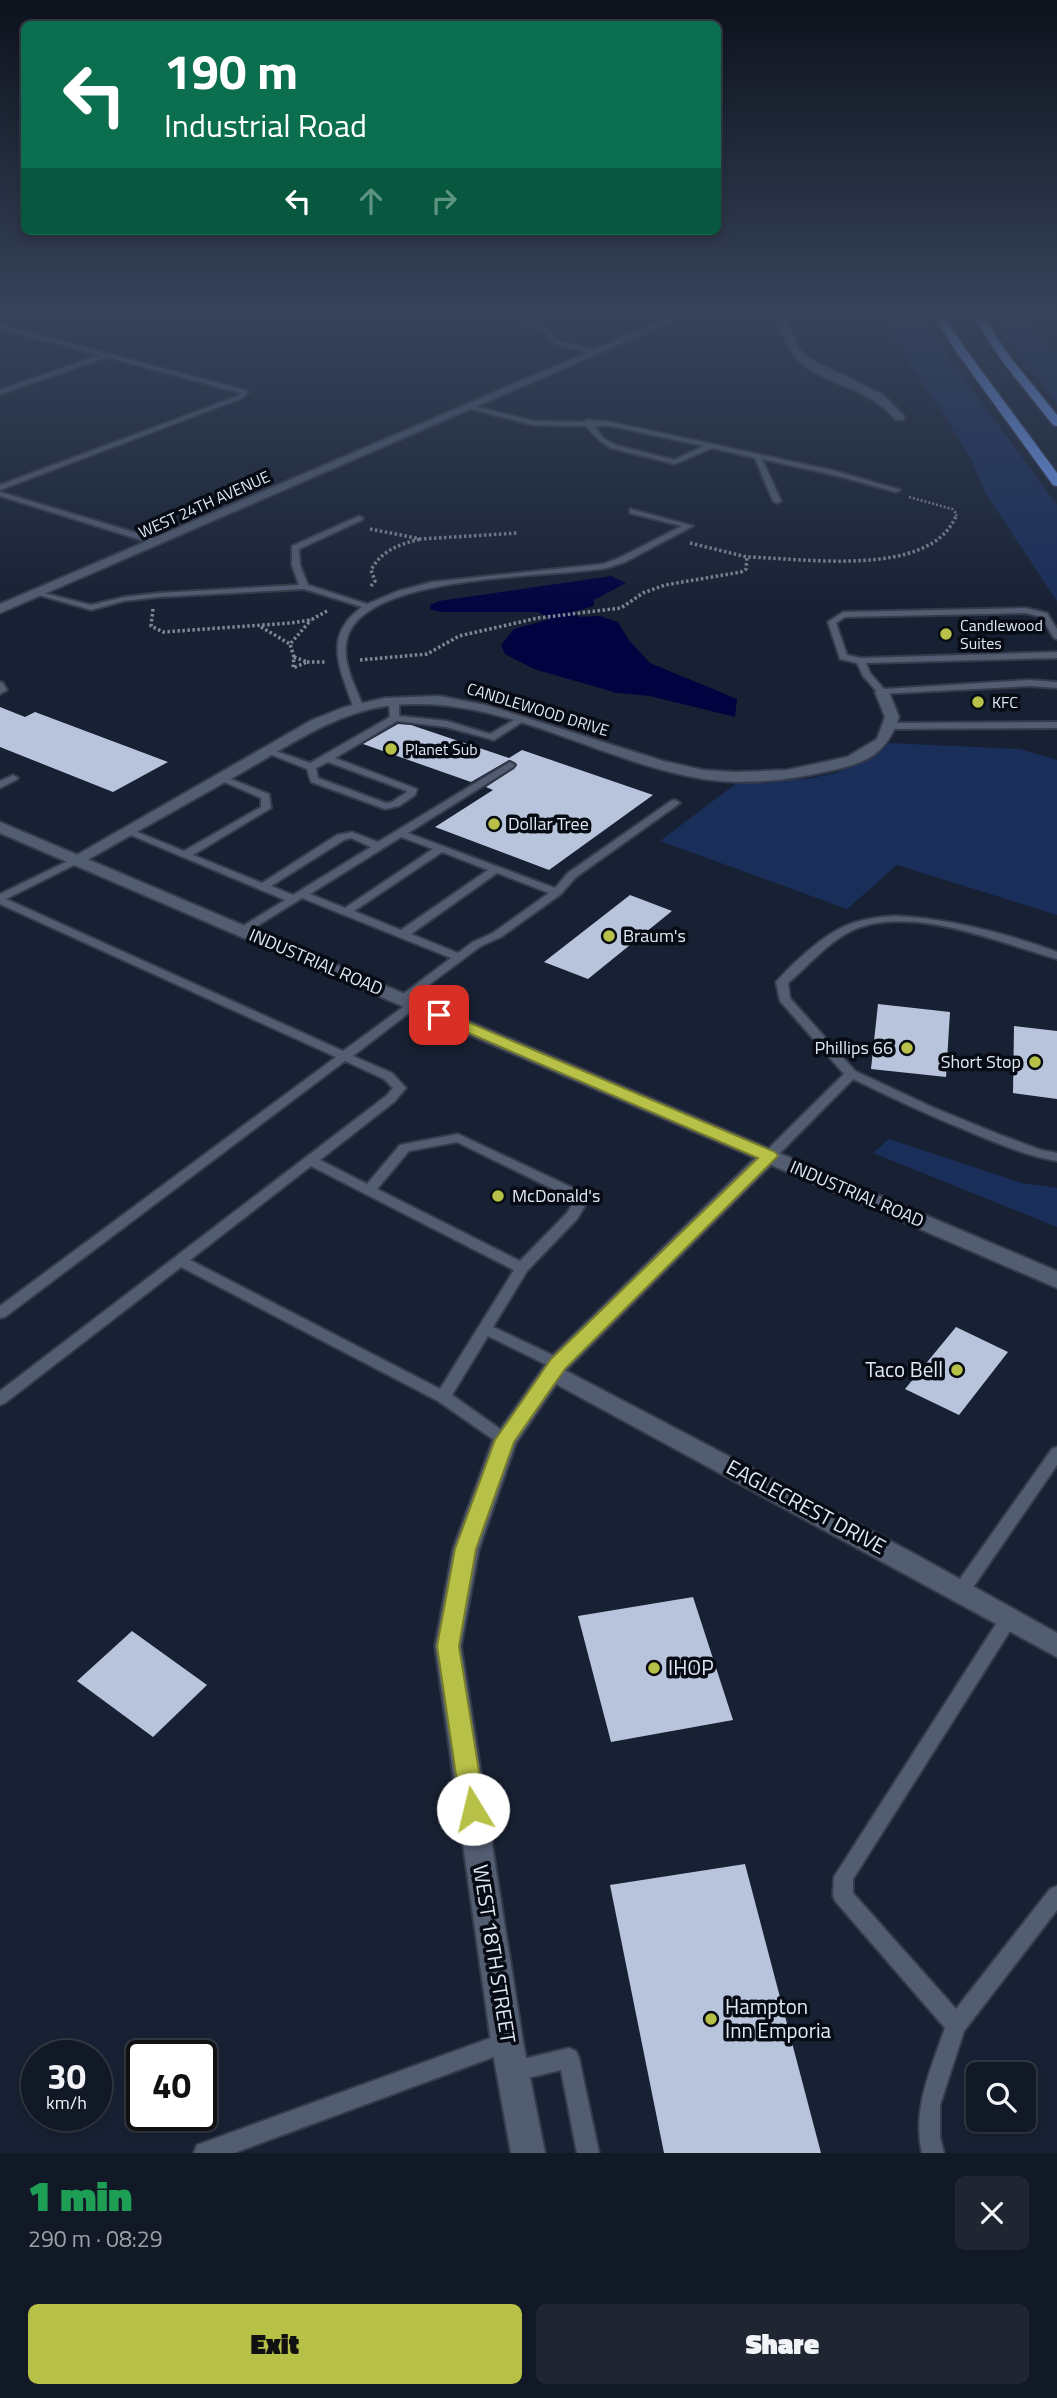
<!DOCTYPE html>
<html lang="en">
<head>
<meta charset="utf-8">
<style>
	:root { --surface:#121926; --page:#1f2632; --text:#f1f3f6; --muted:#9ca0a7; --line:#313843; --accent:#b8c147 }
	body { margin:0; font-family:"Titillium Web",sans-serif; background:var(--page); color:var(--text); height:100vh; display:flex; flex-direction:column; font-size:26px; white-space:nowrap }
	* { box-sizing:border-box; margin:0 }
	p { font-size:23px; color:var(--muted) }
	.icon { flex:none; width:38px; height:38px; fill:none; stroke:currentColor; stroke-width:2; stroke-linecap:round; stroke-linejoin:round }
	.map { position:relative; height:2153px; overflow:hidden }
	.sheet { display:flex; flex-direction:column; background:var(--surface); flex:1 }
	.sheet>* { flex:none }
	.hud { position:absolute; left:21px; top:21px; width:700px; height:214px; border-radius:10px; box-shadow:0 4px 10px #0003,0 0 0 2px var(--line); background:#0b6e4f; color:#fff; overflow:hidden }
	.controls { position:absolute; left:966px; top:2062px; display:grid; gap:14px }
	.controls a { display:grid; place-items:center; width:70px; height:70px; border-radius:10px; background:var(--surface); box-shadow:0 4px 10px #0003,0 0 0 2px var(--line); font-size:35px }
	.speed { position:absolute; left:21px; top:2040px; display:flex; gap:14px; font-size:35px; font-weight:700; text-align:center }
	.speed>* { display:grid; place-content:center; width:91px; height:91px; border-radius:50%; background:var(--surface); box-shadow:0 4px 10px #0003,0 0 0 2px var(--line); line-height:1 }
	.speed small { font-size:18px; font-weight:400 }
	.speed .limit { border:4px solid #111; border-radius:10px; background:#fff; color:#111 }
	.pin { position:absolute; display:grid; place-items:center; width:60px; height:60px; color:#fff; margin:-30px; border-radius:14px; box-shadow:0 4px 10px #0006 }
	.me { position:absolute; width:77px; margin:-38px; rotate:351deg; stroke-linejoin:round; filter:drop-shadow(0 0 5px #0008) }
	.turn { display:flex; align-items:center; gap:24px; height:147px; padding:0 28px; font-size:32px }
	.turn .icon { width:91px; height:91px; stroke-width:2.5 }
	.turn b { display:block; font-size:49px; line-height:60px }
	.lanes { display:flex; align-items:center; height:66px; padding:0 28px; background:#0003; justify-content:center; gap:35px; direction:ltr }
	.lanes .off { opacity:.35 }
	.round { display:grid; place-items:center; flex:none; width:74px; height:74px; border-radius:10px; background:var(--page) }
	.summary { display:flex; align-items:center; justify-content:space-between; height:119px; padding:0 28px }
	h1 { font-size:42px; font-weight:800; line-height:52px; color:#1e9e55 }
	.primary-button { display:flex; gap:14px; margin-top:auto; padding:14px 28px }
	.primary-button a { flex:1; height:80px; border-radius:10px; background:var(--accent); color:#111; font-size:28px; font-weight:800; line-height:80px; text-align:center }
	.primary-button a+a { background:var(--page); color:var(--text) }
	.map>svg:first-child { display:block }
	.green { fill:#1a2e5a }
	.water { fill:#000340 }
	.building { fill:#b8c4dc }
	.lines { fill:none; stroke-linecap:round; stroke-linejoin:round }
	.service-casing { stroke:#353b4a; stroke-width:4 }
	.minor-casing { stroke:#353b4a; stroke-width:4 }
	.tertiary-casing { stroke:#353b4a; stroke-width:4 }
	.motorway-casing { stroke:#353b4a; stroke-width:3 }
	.path-far1 { stroke:#808796; stroke-width:2.5; stroke-dasharray:2 2; stroke-linecap:butt }
	.path { stroke:#808796; stroke-width:3.5; stroke-dasharray:2.5 2.5; stroke-linecap:butt }
	.service { fill:#525d72; fill-rule:evenodd }
	.minor { fill:#525d72; fill-rule:evenodd }
	.tertiary { fill:#525d72; fill-rule:evenodd }
	.motorway { fill:#719ffc; fill-rule:evenodd }
	.route { fill:#b8c147; stroke:#787d2e; stroke-width:2 }
	.poi-dot { fill:#b8c147; stroke:#070b13; stroke-width:2.5 }
	.labels { text-anchor:middle; stroke-width:7; stroke-linejoin:round; paint-order:stroke }
	.far-street-label { font-size:16px; fill:#e1e7f3; stroke:#070b13 }
	.far-poi-label { font-size:16px; fill:#e1e7f3; stroke:#070b13; text-anchor:start }
	.poi-label { font-size:18px; fill:#e1e7f3; stroke:#070b13; text-anchor:start }
	.street-label { font-size:18px; fill:#e1e7f3; stroke:#070b13 }
	.near-poi-label { font-size:21px; fill:#e1e7f3; stroke:#070b13; text-anchor:start }
	.near-street-label { font-size:21px; fill:#e1e7f3; stroke:#070b13 }
</style>
</head>
<body>
<div class="map">
<svg width="1057" height="2153" viewBox="0 0 1057 2153">
	<rect width="100%" height="100%" fill="#182133"/>
	<path class="green" d="M 874,312 L 922,312 L 953,363 L 1057,505 L 1057,601 L 986,494 L 971,459 L 941,410 Z
		M 988,312 L 1021,312 L 1057,352 L 1057,404 L 1002,336 Z
		M 889,743 L 1020,749 L 1057,760 L 1057,915 L 897,865 L 847,909 L 660,841 L 738,782 L 807,779 L 835,773 L 859,764 Z
		M 889,1139 L 1022,1183 L 1057,1188 L 1057,1227 L 873,1153 Z"/>
	<path class="water" d="M 611,576 L 626,583 L 594,600 L 594,606 L 573,612 L 579,617 L 599,616 L 618,622 L 628,639 L 650,663 L 737,699 L 735,717 L 650,696 L 617,693 L 534,669 L 505,654 L 501,645 L 514,629 L 551,619 L 538,612 L 441,612 L 430,609 L 430,605 L 439,601 Z"/>
	<path class="building" d="M 0,707 L 25,717 L 35,712 L 168,762 L 113,792 L 0,747 Z
		M 398,724 L 411,725 L 509,758 L 522,750 L 653,795 L 549,870 L 435,827 L 493,790 L 486,787 L 514,769 L 516,763 L 509,760 L 471,782 L 363,744 Z
		M 630,895 L 672,911 L 588,979 L 544,962 Z
		M 878,1004 L 950,1012 L 946,1077 L 871,1069 Z
		M 1014,1026 L 1057,1031 L 1057,1099 L 1013,1093 Z
		M 956,1327 L 1008,1352 L 959,1415 L 905,1389 Z
		M 693,1597 L 733,1720 L 611,1742 L 578,1616 Z
		M 132,1631 L 207,1685 L 153,1737 L 77,1681 Z
		M 745,1864 L 821,2153 L 664,2153 L 610,1885 Z"/>
	<g class="lines">
		<g class="service-casing">
			<path id="service" d="M 516,319 L 548,329 L 558,341 L 598,352 L 595,354 L 554,343 L 544,331 L 516,321 Z
				M 0,325 L 247,391 L 248,392 L 242,398 L 0,490 L 0,485 L 238,396 L 241,393 L 107,357 L 0,394 L 0,390 L 100,355 L 0,329 Z
				M 469,405 L 533,421 L 584,422 L 587,420 L 611,422 L 835,471 L 900,490 L 896,492 L 834,475 L 762,459 L 781,501 L 777,503 L 773,501 L 755,458 L 712,448 L 675,464 L 611,448 L 599,440 L 586,426 L 533,425 L 467,408 L 467,406 ZM 594,426 L 611,426 L 704,446 L 674,460 L 615,445 L 603,438 Z
				M 0,492 L 160,540 L 161,542 L 154,544 L 0,496 Z
				M 630,509 L 693,526 L 625,562 L 607,568 C 550,578 364,573 347,639 C 341,661 355,686 363,706 L 358,709 L 353,706 C 340,668 322,636 362,607 L 304,589 L 159,597 L 124,601 L 91,610 L 32,593 L 36,591 L 91,605 L 124,597 L 159,593 L 299,585 L 292,565 L 292,546 L 359,516 L 363,518 L 362,520 L 299,549 L 300,565 L 308,585 L 367,604 L 398,591 L 432,582 L 603,564 L 619,558 L 682,526 L 630,513 Z
				M 1026,608 L 1047,613 L 1057,629 L 1057,639 L 1054,638 L 1041,617 L 1026,613 L 845,617 L 836,623 L 847,655 L 861,658 L 1057,652 L 1057,658 L 866,663 L 870,673 L 884,689 L 1030,680 L 1057,682 L 1057,688 L 1030,686 L 879,694 L 863,676 L 857,663 L 840,659 L 828,622 L 843,612 Z
				M 0,682 L 3,683 L 7,690 L 0,694 Z
				M 394,699 L 399,702 L 399,716 L 447,721 L 490,734 L 519,717 L 525,717 L 527,719 L 494,740 L 446,727 L 397,721 L 335,758 L 417,789 L 415,795 L 399,806 L 385,809 L 311,782 L 307,769 L 262,751 L 267,748 L 270,749 L 310,763 L 390,717 L 389,702 ZM 328,762 L 407,791 L 407,792 L 392,802 L 386,803 L 318,778 L 316,768 Z
				M 1057,722 L 1057,728 L 889,729 L 884,726 L 889,723 Z
				M 510,762 L 515,765 L 513,767 L 408,833 L 555,888 L 568,873 L 671,801 L 675,800 L 680,803 L 576,877 L 561,894 L 501,937 L 481,946 L 407,1001 L 403,1002 L 397,999 L 399,997 L 451,958 L 302,898 L 246,933 L 238,933 L 236,931 L 238,929 L 285,900 L 121,831 L 126,828 L 130,829 L 184,851 L 261,807 L 261,798 L 215,778 L 220,775 L 223,776 L 269,794 L 271,808 L 193,855 L 262,883 L 337,835 L 352,832 L 378,842 ZM 401,837 L 433,849 L 345,908 L 310,894 ZM 351,838 L 371,847 L 293,895 L 271,886 L 344,840 ZM 442,852 L 488,870 L 401,930 L 354,911 ZM 497,873 L 549,893 L 493,933 L 473,942 L 458,953 L 411,934 Z
				M 13,775 L 18,778 L 16,780 L 0,788 L 0,781 Z
				M 76,857 L 81,860 L 80,862 L 6,899 L 343,1051 L 410,1002 L 418,1002 L 420,1004 L 418,1006 L 353,1056 L 392,1073 L 406,1088 L 394,1102 L 320,1160 L 367,1184 L 400,1145 L 458,1134 L 588,1195 L 590,1198 L 577,1219 L 527,1271 L 493,1327 L 563,1360 L 565,1364 L 563,1368 L 558,1369 L 553,1368 L 488,1336 L 452,1395 L 510,1436 L 513,1440 L 510,1444 L 505,1446 L 500,1444 L 438,1401 L 181,1267 L 5,1403 L 0,1405 L 0,1391 L 386,1096 L 393,1088 L 384,1079 L 345,1061 L 5,1317 L 0,1318 L 0,1306 L 336,1057 L 0,904 L 0,894 ZM 457,1142 L 575,1200 L 567,1213 L 520,1261 L 377,1189 L 409,1151 ZM 311,1166 L 514,1270 L 440,1389 L 190,1260 Z
				M 896,916 C 952,919 1005,933 1057,952 L 1057,959 C 999,943 910,903 851,931 C 827,943 808,966 788,983 L 790,998 L 855,1071 L 932,1107 L 998,1134 L 1041,1150 L 1057,1153 L 1057,1161 C 1027,1156 999,1144 970,1132 C 931,1116 892,1098 853,1079 L 774,1159 L 764,1159 L 763,1156 L 764,1153 L 844,1074 L 780,1001 L 776,982 C 792,964 821,937 843,927 C 860,919 878,917 896,916 Z
				M 1057,1447 L 1057,1465 L 967,1596 L 961,1598 L 955,1596 L 953,1591 L 955,1586 L 1052,1449 Z
				M 1009,1611 L 1015,1613 L 1017,1618 L 1015,1623 L 853,1879 L 853,1893 L 956,2009 L 1050,1889 L 1057,1886 L 1057,1910 L 964,2031 L 940,2105 L 940,2137 L 944,2153 L 922,2153 C 912,2109 931,2069 945,2028 L 836,1902 L 833,1896 L 834,1877 L 1003,1613 Z
				M 507,2032 L 514,2035 L 517,2042 L 514,2049 L 507,2052 L 234,2153 L 194,2153 L 197,2145 L 205,2142 Z
				M 569,2048 L 576,2051 L 579,2058 L 599,2153 L 577,2153 L 561,2070 L 515,2081 L 508,2078 L 505,2071 L 508,2064 L 515,2061 Z"/>
		</g>
		<g class="minor-casing">
			<path id="minor" d="M 773,312 L 782,312 L 799,349 L 806,357 L 883,395 L 904,416 L 904,420 L 896,420 C 866,384 819,385 795,356 C 784,344 781,326 773,312 Z
				M 882,688 L 889,692 L 899,717 C 886,757 863,764 824,772 C 785,781 743,785 703,779 C 597,762 497,691 386,706 C 333,714 288,746 243,772 C 189,802 135,833 82,863 L 70,863 L 68,860 L 312,720 L 345,707 L 385,698 L 439,696 L 486,705 L 663,761 L 703,770 L 736,772 L 787,770 L 847,757 L 877,739 L 885,717 L 875,692 Z
				M 553,1364 L 913,1553 L 1057,1633 L 1057,1657 L 545,1378 L 541,1372 L 545,1366 Z"/>
		</g>
		<g class="tertiary-casing">
			<path id="tertiary" d="M 682,312 L 694,312 L 0,613 L 0,604 Z
				M 0,822 L 1057,1271 L 1057,1288 L 771,1165 L 566,1370 L 516,1443 L 479,1549 L 461,1646 L 523,2042 L 545,2153 L 511,2153 L 491,2042 L 435,1646 L 453,1549 L 493,1440 L 550,1358 L 755,1158 L 0,833 Z"/>
		</g>
		<g class="motorway-casing">
			<path id="motorway" d="M 932,312 L 942,312 L 964,347 L 1057,473 L 1057,486 L 1053,485 L 955,350 Z
				M 970,312 L 980,312 L 1010,357 L 1057,415 L 1057,426 L 1053,425 L 1002,361 Z"/>
		</g>
		<path class="path-far1" d="M 909,497 L 952,509 L 957,514 L 955,518"/>
		<path class="path" d="M 370,529 L 421,539 L 518,533
			M 690,543 L 747,557
			M 371,586 L 375,581 L 371,570 C 382,550 400,544 421,539
			M 153,609 L 151,626 L 163,632 L 291,623 L 311,620 L 327,611
			M 261,627 L 290,644
			M 294,657 L 290,644 L 311,620
			M 294,657 L 307,662 L 293,668 Z
			M 360,660 L 427,654 L 459,636 L 538,618 L 621,608 L 643,593 L 665,585 L 741,572 L 746,569 L 747,557 C 803,558 930,579 956,516
			M 307,662 L 327,662"/>
		<use href="#service" class="service"/>
		<use href="#minor" class="minor"/>
		<use href="#tertiary" class="tertiary"/>
		<use href="#motorway" class="motorway"/>
	</g>
	<linearGradient id="sky" x2="0" y2="1"><stop stop-color="#0d121c"/><stop offset="0.51" stop-color="#37435b"/><stop offset="1" stop-color="#37435b" stop-opacity="0"/></linearGradient>
	<rect width="1057" height="614" fill="url(#sky)"/>
	<path class="route" d="M 439,1010 L 775,1152 L 778,1156 L 565,1369 L 514,1442 L 476,1549 L 459,1646 L 485,1809 L 481,1817 L 473,1820 L 464,1817 L 461,1809 L 437,1646 L 455,1549 L 495,1440 L 551,1359 L 758,1158 L 434,1018 L 432,1015 L 434,1012 Z"/>
	<g class="poi-dot">
		<circle cx="946" cy="634" r="7"/>
		<circle cx="978" cy="702" r="7"/>
		<circle cx="391" cy="749" r="7"/>
		<circle cx="494" cy="824" r="7"/>
		<circle cx="609" cy="936" r="7"/>
		<circle cx="907" cy="1048" r="7"/>
		<circle cx="1035" cy="1062" r="7"/>
		<circle cx="498" cy="1196" r="7"/>
		<circle cx="957" cy="1370" r="7"/>
		<circle cx="654" cy="1668" r="7"/>
		<circle cx="711" cy="2019" r="7"/>
	</g>
	<g class="labels">
		<g class="far-street-label">
			<text transform="translate(204 504) rotate(-24)" y="6">WEST 24TH AVENUE</text>
			<text transform="translate(538 709) rotate(17)" y="6">CANDLEWOOD DRIVE</text>
		</g>
		<g class="far-poi-label">
			<text x="960" y="631">Candlewood<tspan x="960" dy="18">Suites</tspan></text>
			<text x="992" y="708">KFC</text>
			<text x="405" y="755">Planet Sub</text>
		</g>
		<g class="poi-label">
			<text x="508" y="830">Dollar Tree</text>
			<text x="623" y="942">Braum's</text>
			<text x="893" y="1054" text-anchor="end">Phillips 66</text>
			<text x="1021" y="1068" text-anchor="end">Short Stop</text>
			<text x="512" y="1202">McDonald's</text>
		</g>
		<g class="street-label">
			<text transform="translate(316 962) rotate(23)" y="6">INDUSTRIAL ROAD</text>
			<text transform="translate(857 1194) rotate(23)" y="6">INDUSTRIAL ROAD</text>
		</g>
		<g class="near-poi-label">
			<text x="943" y="1377" text-anchor="end">Taco Bell</text>
			<text x="668" y="1675">IHOP</text>
			<text x="725" y="2014">Hampton<tspan x="725" dy="24">Inn Emporia</tspan></text>
		</g>
		<g class="near-street-label">
			<text transform="translate(806 1507) rotate(28)" y="7">EAGLECREST DRIVE</text>
			<text transform="translate(494 1954) rotate(81)" y="7">WEST 18TH STREET</text>
		</g>
	</g>
</svg>
<div class="controls">
<a><svg class="icon" aria-label="search" viewBox="0 0 24 24"><circle cx="10" cy="10" r="6"/><path d="M15 15l6 6"/></svg></a>
</div>
<div class="speed"><div>30<small>km/h</small></div><div class="limit">40</div></div>
<div class="pin" style="left:439px;top:1015px;background:#d93025"><svg class="icon" aria-label="arrive" viewBox="0 0 24 24"><path d="M6 21V4h12l-3 4 3 4H6"/></svg></div>
<svg class="me" style="left:473px;top:1809px" viewBox="-20 -20 40 40"><circle r="19" fill="#fff"/><path d="M0-13L10 11 0 6-10 11z" fill="#b8c147"/></svg>
<div class="hud">
<div class="turn"><svg class="icon" aria-label="left" viewBox="0 0 24 24"><path d="M17 20v-9H6M10 6l-5 5 5 5"/></svg><div><b>190 m</b>Industrial Road</div></div>
<div class="lanes"><svg class="icon" aria-label="left" viewBox="0 0 24 24"><path d="M17 20v-9H6M10 6l-5 5 5 5"/></svg><svg class="icon off" aria-label="ahead" viewBox="0 0 24 24"><path d="M12 20V5M6 11l6-6 6 6"/></svg><svg class="icon off" aria-label="right" viewBox="0 0 24 24"><path d="M7 20v-9h11M14 6l5 5-5 5"/></svg></div>
</div>
</div>
<section class="sheet">
<div class="summary"><div><h1>1 min</h1><p>290 m · 08:29</p></div><a class="round"><svg class="icon" aria-label="close" viewBox="0 0 24 24"><path d="M6 6l12 12M18 6L6 18"/></svg></a></div>
<div class="primary-button"><a>Exit</a><a>Share</a></div>
</section>
</body>
</html>
